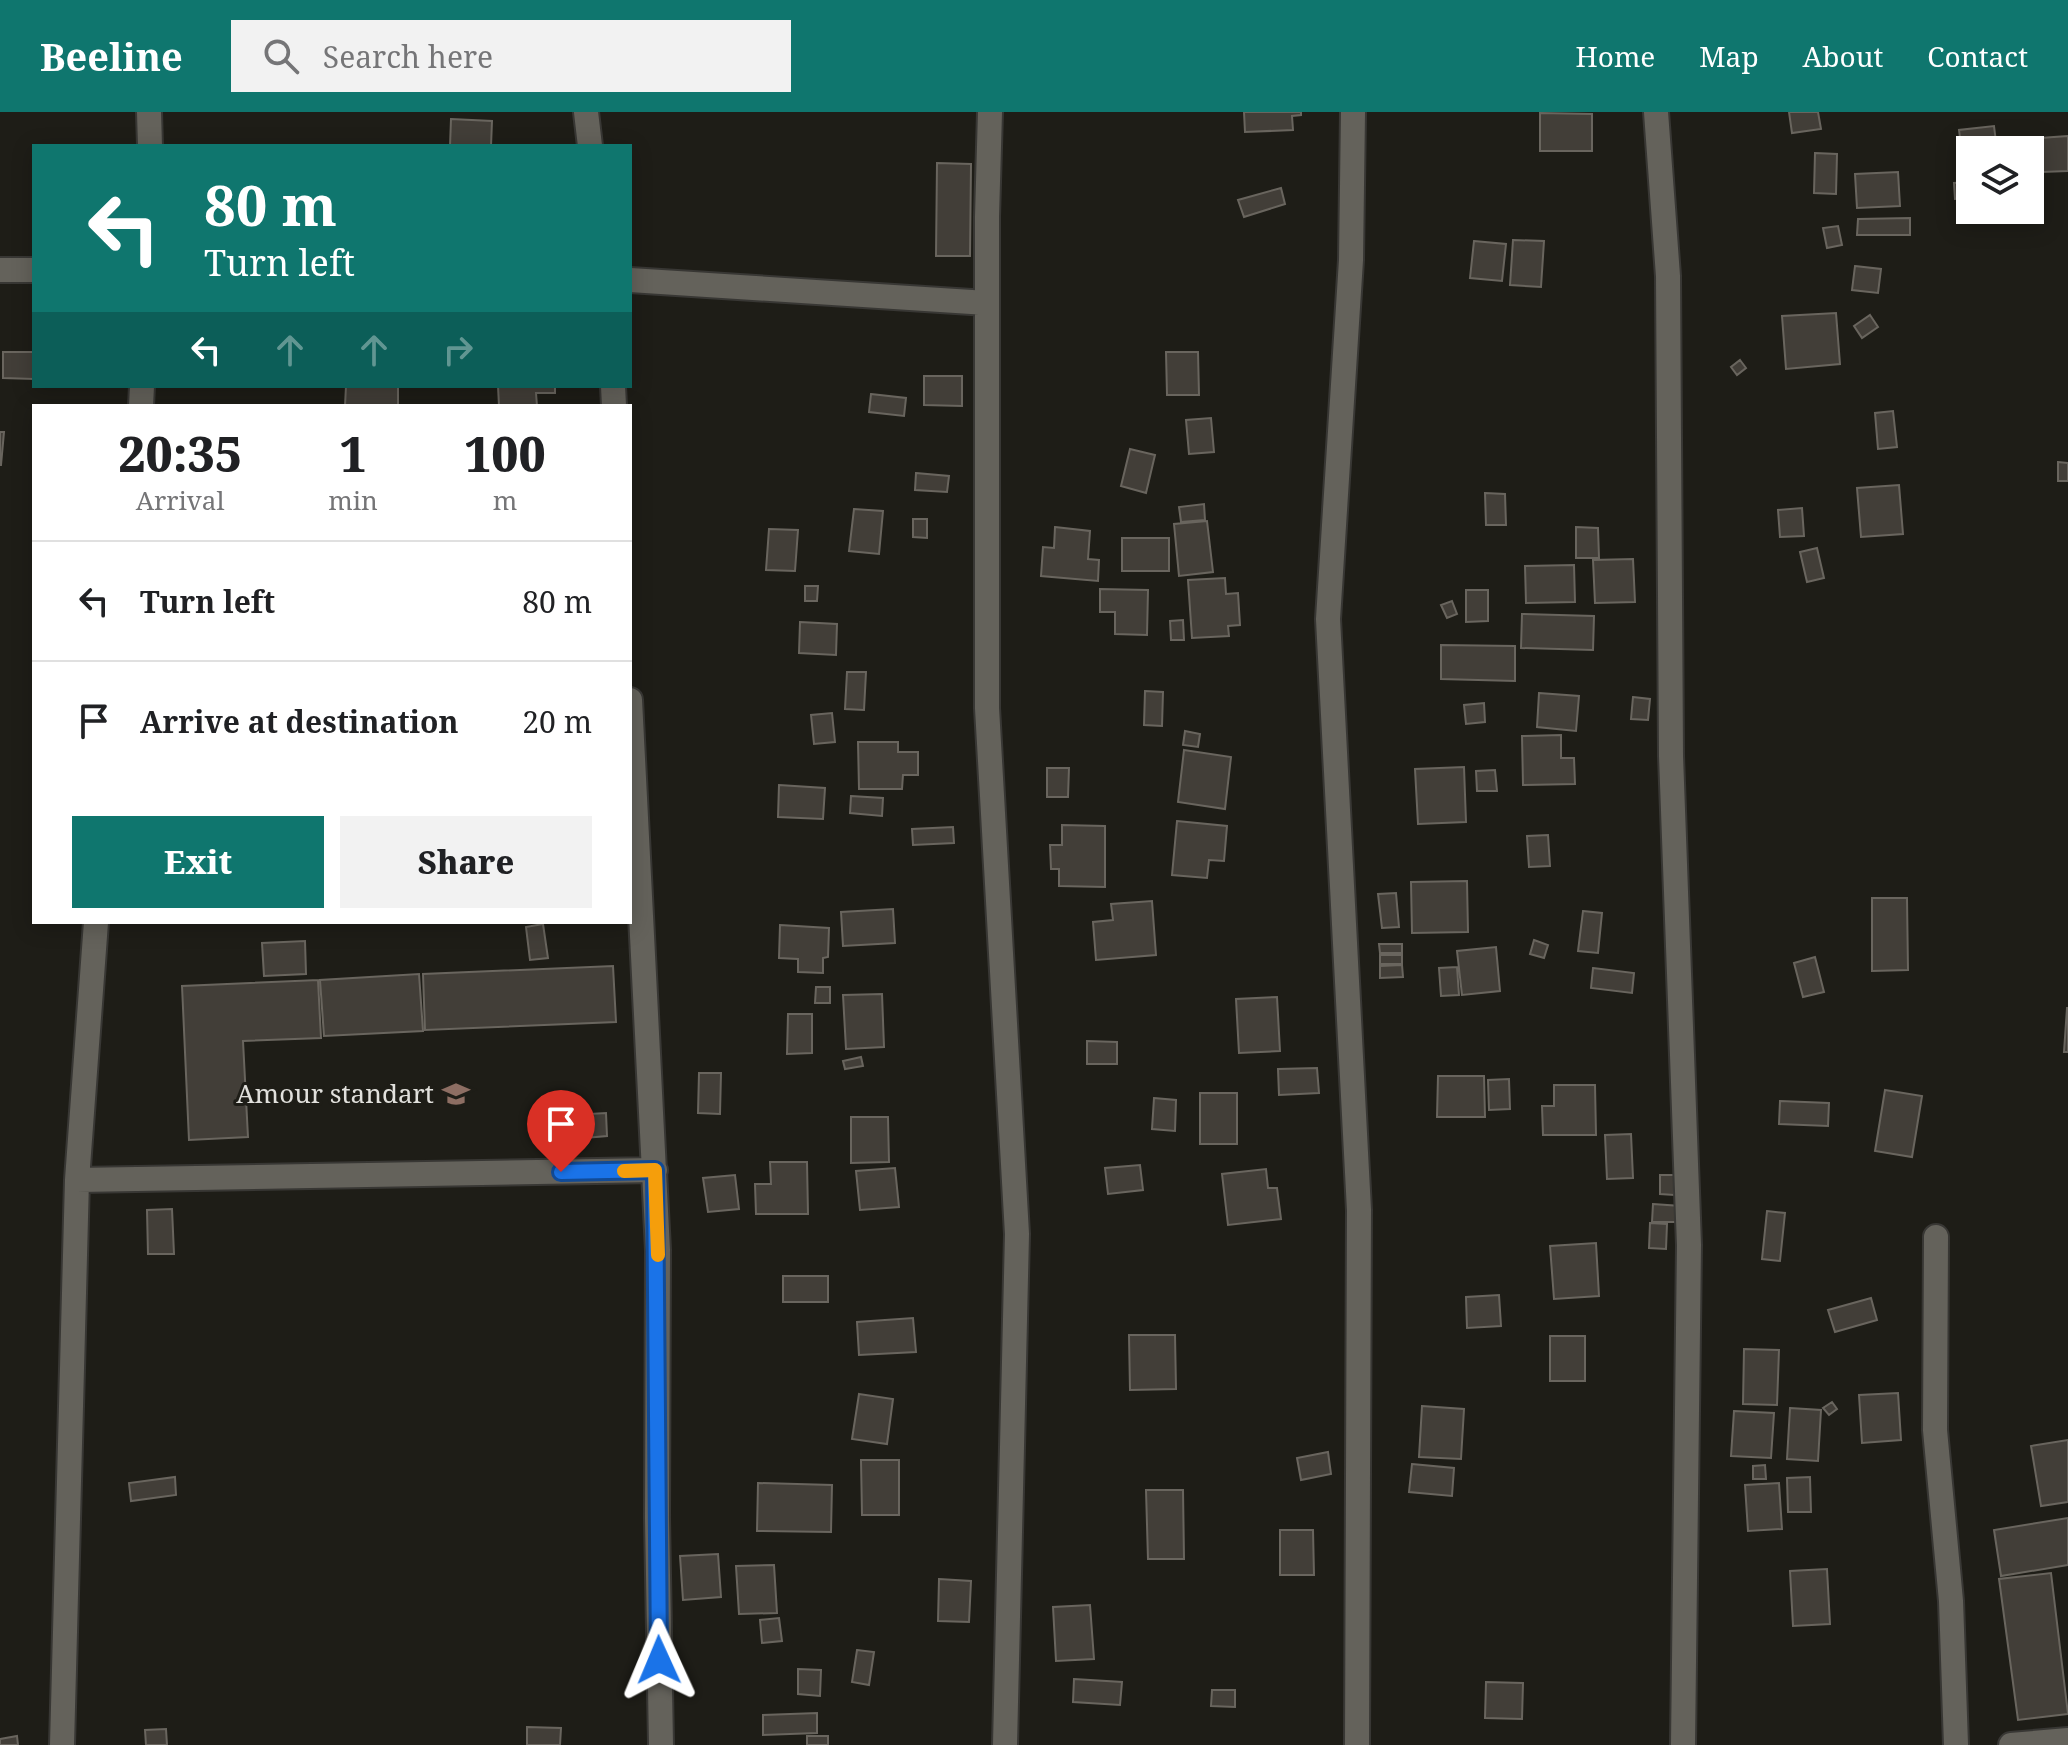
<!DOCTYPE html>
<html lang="en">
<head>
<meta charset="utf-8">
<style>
	:root { --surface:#fff; --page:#f2f2f2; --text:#202124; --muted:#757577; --line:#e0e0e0; --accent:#0f766e }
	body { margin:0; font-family:"Noto Serif",serif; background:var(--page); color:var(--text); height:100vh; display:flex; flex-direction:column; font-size:30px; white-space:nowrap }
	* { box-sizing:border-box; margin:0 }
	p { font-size:26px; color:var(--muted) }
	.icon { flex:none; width:44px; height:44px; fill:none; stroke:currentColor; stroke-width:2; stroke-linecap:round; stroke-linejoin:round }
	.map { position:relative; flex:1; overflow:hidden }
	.sheet { position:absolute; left:32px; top:292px; width:600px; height:520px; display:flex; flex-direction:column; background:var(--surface); border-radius:0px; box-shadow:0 4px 20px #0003 }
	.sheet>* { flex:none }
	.guide { position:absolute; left:32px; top:32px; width:600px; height:244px; border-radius:0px; box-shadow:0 4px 20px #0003; background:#0f766e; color:#fff; overflow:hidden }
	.tools { position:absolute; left:1956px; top:24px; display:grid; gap:16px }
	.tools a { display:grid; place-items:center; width:88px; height:88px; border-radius:0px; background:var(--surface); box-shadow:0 4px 20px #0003; font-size:40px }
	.pin { position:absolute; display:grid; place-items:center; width:68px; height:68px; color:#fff; margin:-82px -34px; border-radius:50% 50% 50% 0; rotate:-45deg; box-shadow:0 0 8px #0007 }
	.pin .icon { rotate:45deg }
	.me { position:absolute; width:88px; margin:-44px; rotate:359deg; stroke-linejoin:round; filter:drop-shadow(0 0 6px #0008) }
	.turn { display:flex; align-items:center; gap:28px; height:168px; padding:0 40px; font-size:36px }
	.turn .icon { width:104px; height:104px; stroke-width:2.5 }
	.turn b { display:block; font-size:56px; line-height:68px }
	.lanes { display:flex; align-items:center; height:76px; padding:0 40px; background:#0003; justify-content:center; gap:40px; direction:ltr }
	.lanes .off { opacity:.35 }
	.eta { display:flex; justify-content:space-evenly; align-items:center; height:136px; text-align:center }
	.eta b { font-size:48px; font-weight:800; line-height:56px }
	.action { display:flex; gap:16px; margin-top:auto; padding:16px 40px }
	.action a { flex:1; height:92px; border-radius:0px; background:var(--accent); color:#fff; font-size:32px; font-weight:800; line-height:92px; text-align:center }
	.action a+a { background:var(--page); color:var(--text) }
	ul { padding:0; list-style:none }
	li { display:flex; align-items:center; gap:24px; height:120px; padding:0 40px; border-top:2px solid var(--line) }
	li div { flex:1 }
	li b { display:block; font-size:30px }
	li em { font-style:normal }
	header { display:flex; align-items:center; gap:48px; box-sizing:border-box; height:112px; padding:0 40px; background:var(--accent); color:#fff }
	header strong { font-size:38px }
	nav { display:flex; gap:44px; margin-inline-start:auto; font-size:28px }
	.search { width:560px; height:72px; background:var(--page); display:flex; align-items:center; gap:20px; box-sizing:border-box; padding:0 28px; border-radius:0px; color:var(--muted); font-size:30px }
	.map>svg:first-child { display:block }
	.building { fill:#423e38; stroke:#69655e; stroke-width:2 }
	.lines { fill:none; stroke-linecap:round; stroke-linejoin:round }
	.minor-casing { stroke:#383734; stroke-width:28 }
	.minor { stroke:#64625b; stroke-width:24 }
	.route-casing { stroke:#114b97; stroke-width:20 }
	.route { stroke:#1a73e8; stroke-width:14 }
	.slow { stroke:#f59e0b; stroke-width:14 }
	.labels { text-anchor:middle; stroke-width:6; stroke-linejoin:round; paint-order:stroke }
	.poi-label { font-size:26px; fill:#e1e0dc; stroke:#1e1d17; text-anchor:end }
</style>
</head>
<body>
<header>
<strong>Beeline</strong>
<div class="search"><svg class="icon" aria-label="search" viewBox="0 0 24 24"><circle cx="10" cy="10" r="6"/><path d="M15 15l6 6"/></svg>Search here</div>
<nav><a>Home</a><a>Map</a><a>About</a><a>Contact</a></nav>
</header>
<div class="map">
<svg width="2068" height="1633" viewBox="0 0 2068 1633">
	<rect width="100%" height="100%" fill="#1e1d17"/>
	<path class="building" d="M 1244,0 L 1301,0 L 1301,3 L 1292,4 L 1293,18 L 1245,20 Z
		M 1789,0 L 1818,0 L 1821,17 L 1792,21 Z
		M 1540,1 L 1592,2 L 1592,39 L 1540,39 Z
		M 451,7 L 492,9 L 491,34 L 450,34 Z
		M 1994,14 L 1997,38 L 1970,38 L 1970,64 L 1965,65 L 1959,18 Z
		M 2068,24 L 2068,59 L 2042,60 L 2040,26 Z
		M 1815,41 L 1837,42 L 1836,82 L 1814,81 Z
		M 937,51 L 971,52 L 970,144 L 936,144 Z
		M 1898,60 L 1900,94 L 1857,96 L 1855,62 Z
		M 1970,70 L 1970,86 L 1955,87 L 1954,71 Z
		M 1281,76 L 1285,92 L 1244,105 L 1238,88 Z
		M 1910,106 L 1910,123 L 1857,123 L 1858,107 Z
		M 1838,114 L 1842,133 L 1827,136 L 1823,116 Z
		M 1513,128 L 1544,129 L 1541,175 L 1510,173 Z
		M 1474,129 L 1506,132 L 1502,169 L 1470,166 Z
		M 1855,154 L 1881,157 L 1878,181 L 1852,178 Z
		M 1836,201 L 1840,252 L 1786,257 L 1782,204 Z
		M 1870,203 L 1878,215 L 1862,226 L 1854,214 Z
		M 3,240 L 34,240 L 34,267 L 3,266 Z
		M 1166,240 L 1198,240 L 1199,283 L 1167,283 Z
		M 1740,248 L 1746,256 L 1737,263 L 1731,255 Z
		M 924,264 L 962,264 L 962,294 L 924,293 Z
		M 346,274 L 398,274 L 398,294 L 345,294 Z
		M 498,274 L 555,274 L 555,281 L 536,281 L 537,294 L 499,294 Z
		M 871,282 L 906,286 L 904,304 L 869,300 Z
		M 1893,299 L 1897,335 L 1878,337 L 1875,301 Z
		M 1211,306 L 1214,340 L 1189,342 L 1186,308 Z
		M 0,320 L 4,320 L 1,353 L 0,353 Z
		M 1130,337 L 1155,343 L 1146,381 L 1121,374 Z
		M 2058,350 L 2068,351 L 2068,369 L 2058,369 Z
		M 916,361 L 949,364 L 947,380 L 915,378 Z
		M 1899,373 L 1903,422 L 1861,425 L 1857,376 Z
		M 1485,381 L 1505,382 L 1506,413 L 1486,413 Z
		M 1204,392 L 1205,408 L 1181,410 L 1179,395 Z
		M 1802,396 L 1804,424 L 1780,425 L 1778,398 Z
		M 854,397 L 883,399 L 879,442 L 849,439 Z
		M 913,407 L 927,407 L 927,426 L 913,425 Z
		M 1207,409 L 1213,460 L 1179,464 L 1174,412 Z
		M 1055,415 L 1090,419 L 1088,447 L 1099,448 L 1098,469 L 1041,464 L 1043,435 L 1054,436 Z
		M 1576,415 L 1598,416 L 1599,446 L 1576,446 Z
		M 769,417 L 798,418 L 795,459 L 766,458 Z
		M 1122,426 L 1169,426 L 1169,459 L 1122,459 Z
		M 1817,436 L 1824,466 L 1807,470 L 1800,440 Z
		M 1633,447 L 1635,490 L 1595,491 L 1593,448 Z
		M 1574,453 L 1575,490 L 1526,491 L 1525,454 Z
		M 1225,466 L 1226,482 L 1238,481 L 1240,513 L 1228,514 L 1229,524 L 1192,526 L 1188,468 Z
		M 805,474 L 818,474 L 817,489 L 805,489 Z
		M 1100,477 L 1148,478 L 1147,523 L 1115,522 L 1115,500 L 1100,500 Z
		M 1466,478 L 1488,478 L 1488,509 L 1466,510 Z
		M 1452,489 L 1457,502 L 1447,506 L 1441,493 Z
		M 1522,502 L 1594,504 L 1593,538 L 1521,536 Z
		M 1183,508 L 1184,528 L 1171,528 L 1170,509 Z
		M 800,510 L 837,512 L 836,543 L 799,541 Z
		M 1441,533 L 1515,534 L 1515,569 L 1441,567 Z
		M 847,560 L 866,560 L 864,598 L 845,597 Z
		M 1145,579 L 1163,580 L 1162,614 L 1144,613 Z
		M 1539,581 L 1579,584 L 1576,619 L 1537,615 Z
		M 1633,585 L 1650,587 L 1648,608 L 1631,607 Z
		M 1484,591 L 1485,610 L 1466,612 L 1464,593 Z
		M 832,601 L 835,630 L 814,632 L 811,603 Z
		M 1185,619 L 1200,622 L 1198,635 L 1183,633 Z
		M 1561,623 L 1561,646 L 1574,646 L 1575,672 L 1523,673 L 1522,624 Z
		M 858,630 L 898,630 L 898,640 L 918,640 L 918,663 L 903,663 L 902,677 L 859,677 Z
		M 1184,638 L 1231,645 L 1225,697 L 1178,690 Z
		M 1464,655 L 1466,710 L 1418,712 L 1415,657 Z
		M 1047,656 L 1069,656 L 1068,685 L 1047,685 Z
		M 1495,658 L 1497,679 L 1477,679 L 1476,659 Z
		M 779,673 L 825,676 L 823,707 L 778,705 Z
		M 851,684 L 883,686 L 882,704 L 850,701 Z
		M 1177,709 L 1227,714 L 1224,749 L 1209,748 L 1207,766 L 1172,763 Z
		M 1062,713 L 1105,714 L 1105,775 L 1059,774 L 1059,757 L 1051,757 L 1050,733 L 1062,733 Z
		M 953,715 L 954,731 L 913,733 L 912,717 Z
		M 1548,723 L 1550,754 L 1529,755 L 1527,724 Z
		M 1467,769 L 1468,820 L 1412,821 L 1411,770 Z
		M 1396,781 L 1399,815 L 1382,816 L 1378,782 Z
		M 1872,786 L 1907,786 L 1908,858 L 1872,859 Z
		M 1152,789 L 1156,843 L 1096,848 L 1093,810 L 1113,808 L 1111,792 Z
		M 893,797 L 895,831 L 843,834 L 841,800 Z
		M 1583,799 L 1602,801 L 1598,841 L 1578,839 Z
		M 543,812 L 548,846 L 530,848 L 526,815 Z
		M 780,813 L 829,816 L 828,845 L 823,846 L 823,861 L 798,860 L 798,847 L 779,846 Z
		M 1534,828 L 1548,833 L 1544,846 L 1530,842 Z
		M 305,829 L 306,862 L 264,864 L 262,831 Z
		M 1379,832 L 1402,832 L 1402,841 L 1380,841 Z
		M 1496,835 L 1500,879 L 1462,883 L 1457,839 Z
		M 1380,843 L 1402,843 L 1402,852 L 1380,852 Z
		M 1815,845 L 1824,880 L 1803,885 L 1794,851 Z
		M 1402,853 L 1403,865 L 1380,866 L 1380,854 Z
		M 613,854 L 616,910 L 425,918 L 423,862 Z
		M 1457,855 L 1459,883 L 1441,884 L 1439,856 Z
		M 1593,856 L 1634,861 L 1632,881 L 1591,876 Z
		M 419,862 L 423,919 L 324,924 L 320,868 Z
		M 318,868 L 321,926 L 243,929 L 248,1025 L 189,1028 L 182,874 Z
		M 816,875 L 830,875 L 830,891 L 815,891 Z
		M 882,882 L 884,935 L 846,937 L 843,883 Z
		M 1277,885 L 1280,939 L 1239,941 L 1236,887 Z
		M 2067,896 L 2068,896 L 2068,940 L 2064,940 Z
		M 788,902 L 812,902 L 812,941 L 787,942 Z
		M 1087,929 L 1117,930 L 1117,952 L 1087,952 Z
		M 861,945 L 863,954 L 845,957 L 843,949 Z
		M 1317,956 L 1319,981 L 1279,983 L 1278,957 Z
		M 699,961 L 721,961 L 720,1002 L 698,1001 Z
		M 1438,964 L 1484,964 L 1485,1005 L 1437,1005 Z
		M 1509,967 L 1510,997 L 1489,998 L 1488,968 Z
		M 1554,973 L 1595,973 L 1596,1023 L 1543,1023 L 1542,994 L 1554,994 Z
		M 1885,978 L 1922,984 L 1912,1045 L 1875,1039 Z
		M 1200,981 L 1237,981 L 1237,1032 L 1200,1032 Z
		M 1154,986 L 1176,988 L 1175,1019 L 1152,1017 Z
		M 1780,989 L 1829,991 L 1828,1014 L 1779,1012 Z
		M 606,1001 L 607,1024 L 573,1027 L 572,1003 Z
		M 851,1005 L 888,1005 L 889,1050 L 851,1051 Z
		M 1631,1022 L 1633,1066 L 1607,1067 L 1605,1023 Z
		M 770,1050 L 807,1050 L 808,1102 L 756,1102 L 755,1072 L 771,1072 Z
		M 1140,1053 L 1143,1078 L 1108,1082 L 1105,1056 Z
		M 895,1056 L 899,1095 L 860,1098 L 856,1059 Z
		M 1266,1057 L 1268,1076 L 1277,1076 L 1281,1107 L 1228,1113 L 1222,1062 Z
		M 735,1063 L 739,1097 L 708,1100 L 703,1066 Z
		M 1660,1063 L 1675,1063 L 1674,1083 L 1660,1082 Z
		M 1653,1092 L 1681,1094 L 1681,1110 L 1652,1110 Z
		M 172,1097 L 174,1142 L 148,1142 L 147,1098 Z
		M 1767,1099 L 1785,1101 L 1780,1149 L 1762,1147 Z
		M 1650,1111 L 1667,1112 L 1666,1137 L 1649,1136 Z
		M 1596,1131 L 1599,1184 L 1554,1187 L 1550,1134 Z
		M 783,1164 L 828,1164 L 828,1190 L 783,1190 Z
		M 1499,1183 L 1501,1214 L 1467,1216 L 1466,1185 Z
		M 1871,1186 L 1877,1208 L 1835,1220 L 1828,1198 Z
		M 913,1206 L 916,1240 L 859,1243 L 857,1210 Z
		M 1129,1223 L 1175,1223 L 1176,1277 L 1130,1278 Z
		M 1550,1224 L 1585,1224 L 1585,1269 L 1550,1269 Z
		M 1744,1237 L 1779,1238 L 1777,1293 L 1743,1292 Z
		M 1898,1281 L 1901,1328 L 1862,1331 L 1859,1283 Z
		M 859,1282 L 893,1287 L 887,1332 L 852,1327 Z
		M 1832,1290 L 1837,1297 L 1829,1303 L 1823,1296 Z
		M 1422,1294 L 1464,1297 L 1461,1347 L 1419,1345 Z
		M 1790,1296 L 1821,1298 L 1818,1349 L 1787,1347 Z
		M 1734,1299 L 1774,1301 L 1771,1346 L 1731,1344 Z
		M 2068,1328 L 2068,1390 L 2041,1394 L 2031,1334 Z
		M 1328,1340 L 1331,1362 L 1301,1368 L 1297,1346 Z
		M 861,1348 L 899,1348 L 899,1403 L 862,1403 Z
		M 1412,1352 L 1454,1356 L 1452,1384 L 1409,1380 Z
		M 1765,1353 L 1766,1367 L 1753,1367 L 1753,1354 Z
		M 175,1365 L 176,1383 L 131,1389 L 129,1371 Z
		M 1810,1365 L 1811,1400 L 1788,1400 L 1787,1366 Z
		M 758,1371 L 832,1373 L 831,1420 L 757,1419 Z
		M 1779,1371 L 1782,1417 L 1748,1419 L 1745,1373 Z
		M 1146,1378 L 1183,1378 L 1184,1447 L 1148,1447 Z
		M 2068,1406 L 2068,1453 L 2001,1464 L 1994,1418 Z
		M 1280,1418 L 1313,1418 L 1314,1463 L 1280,1463 Z
		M 718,1442 L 721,1485 L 683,1488 L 680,1444 Z
		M 774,1453 L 777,1501 L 739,1502 L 736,1454 Z
		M 1827,1457 L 1830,1512 L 1793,1514 L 1790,1459 Z
		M 2051,1461 L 2068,1602 L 2018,1608 L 1999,1467 Z
		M 939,1467 L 971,1469 L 969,1510 L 938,1509 Z
		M 1090,1493 L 1094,1547 L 1056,1549 L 1053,1495 Z
		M 779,1506 L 782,1529 L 762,1531 L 760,1508 Z
		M 857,1538 L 874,1540 L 869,1573 L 852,1570 Z
		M 798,1557 L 821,1558 L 820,1584 L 798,1582 Z
		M 1074,1567 L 1122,1570 L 1120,1593 L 1073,1590 Z
		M 1486,1570 L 1523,1571 L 1522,1607 L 1485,1606 Z
		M 1212,1578 L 1235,1578 L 1235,1595 L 1211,1594 Z
		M 817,1601 L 817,1621 L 763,1623 L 763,1603 Z
		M 527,1615 L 561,1616 L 560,1633 L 527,1633 Z
		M 166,1617 L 167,1633 L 146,1633 L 145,1618 Z
		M 17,1624 L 18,1633 L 0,1633 L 0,1627 Z
		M 807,1624 L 828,1624 L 828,1633 L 807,1633 Z"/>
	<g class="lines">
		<g class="minor-casing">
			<path id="minor" d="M 149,0 L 150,34
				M 586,0 L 590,34
				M 990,0 L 987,105 L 987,596 L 1017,1122 L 1005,1633
				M 1353,0 L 1351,148 L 1328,507 L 1359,1098 L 1357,1633
				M 1656,0 L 1668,164 L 1671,644 L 1689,1133 L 1683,1633
				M 0,158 L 34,158
				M 630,168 L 987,191
				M 613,274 L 614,294
				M 141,294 L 142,274
				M 630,588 L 658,1138 L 657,1406 L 661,1633
				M 77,1068 L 655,1058
				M 1936,1125 L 1935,1318 L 1951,1489 L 1956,1633
				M 62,1633 L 77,1068 L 96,810
				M 2011,1633 L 2068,1628"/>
		</g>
		<use href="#minor" class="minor"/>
	</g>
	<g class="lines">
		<g class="route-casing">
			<path id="route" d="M 561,1060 L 655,1058 L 659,1548"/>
		</g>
		<use href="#route" class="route"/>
		<path class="slow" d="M 624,1059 L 655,1058 L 658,1143"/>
	</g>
	<defs>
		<g id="school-bare" transform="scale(2.16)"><path d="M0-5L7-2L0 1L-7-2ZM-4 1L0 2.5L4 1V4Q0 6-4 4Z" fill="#8d6e63" stroke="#1e1d17" stroke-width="2.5" paint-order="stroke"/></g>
	</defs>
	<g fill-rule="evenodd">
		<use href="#school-bare" x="456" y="982"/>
	</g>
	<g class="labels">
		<g class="poi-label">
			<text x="434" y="991">Amour standart</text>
		</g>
	</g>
</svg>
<div class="tools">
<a><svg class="icon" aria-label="layers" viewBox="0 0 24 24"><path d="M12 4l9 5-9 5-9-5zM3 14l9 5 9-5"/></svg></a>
</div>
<div class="pin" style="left:561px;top:1060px;background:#d93025"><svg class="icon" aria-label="arrive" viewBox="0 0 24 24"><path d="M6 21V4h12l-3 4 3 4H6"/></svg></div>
<svg class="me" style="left:659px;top:1548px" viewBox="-20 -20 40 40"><path d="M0-17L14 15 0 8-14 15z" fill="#1a73e8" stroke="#fff" stroke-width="4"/></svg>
<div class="guide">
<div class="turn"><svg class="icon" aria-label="left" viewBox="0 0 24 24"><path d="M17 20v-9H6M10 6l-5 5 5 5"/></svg><div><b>80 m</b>Turn left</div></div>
<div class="lanes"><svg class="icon" aria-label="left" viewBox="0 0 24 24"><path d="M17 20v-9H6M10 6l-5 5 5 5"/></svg><svg class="icon off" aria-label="ahead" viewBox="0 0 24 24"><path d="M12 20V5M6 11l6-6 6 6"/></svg><svg class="icon off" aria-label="ahead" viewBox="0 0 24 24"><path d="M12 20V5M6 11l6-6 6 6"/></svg><svg class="icon off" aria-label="right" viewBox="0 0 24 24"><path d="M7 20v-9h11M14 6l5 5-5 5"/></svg></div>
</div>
<section class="sheet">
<div class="eta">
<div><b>20:35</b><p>Arrival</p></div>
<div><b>1</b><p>min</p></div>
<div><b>100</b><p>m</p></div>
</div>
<ul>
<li><svg class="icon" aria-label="left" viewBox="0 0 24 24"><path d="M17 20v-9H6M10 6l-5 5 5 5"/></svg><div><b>Turn left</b></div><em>80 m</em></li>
<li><svg class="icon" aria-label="arrive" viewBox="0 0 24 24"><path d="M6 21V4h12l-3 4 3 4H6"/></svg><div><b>Arrive at destination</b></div><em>20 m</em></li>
</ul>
<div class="action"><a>Exit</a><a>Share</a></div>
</section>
</div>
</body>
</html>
